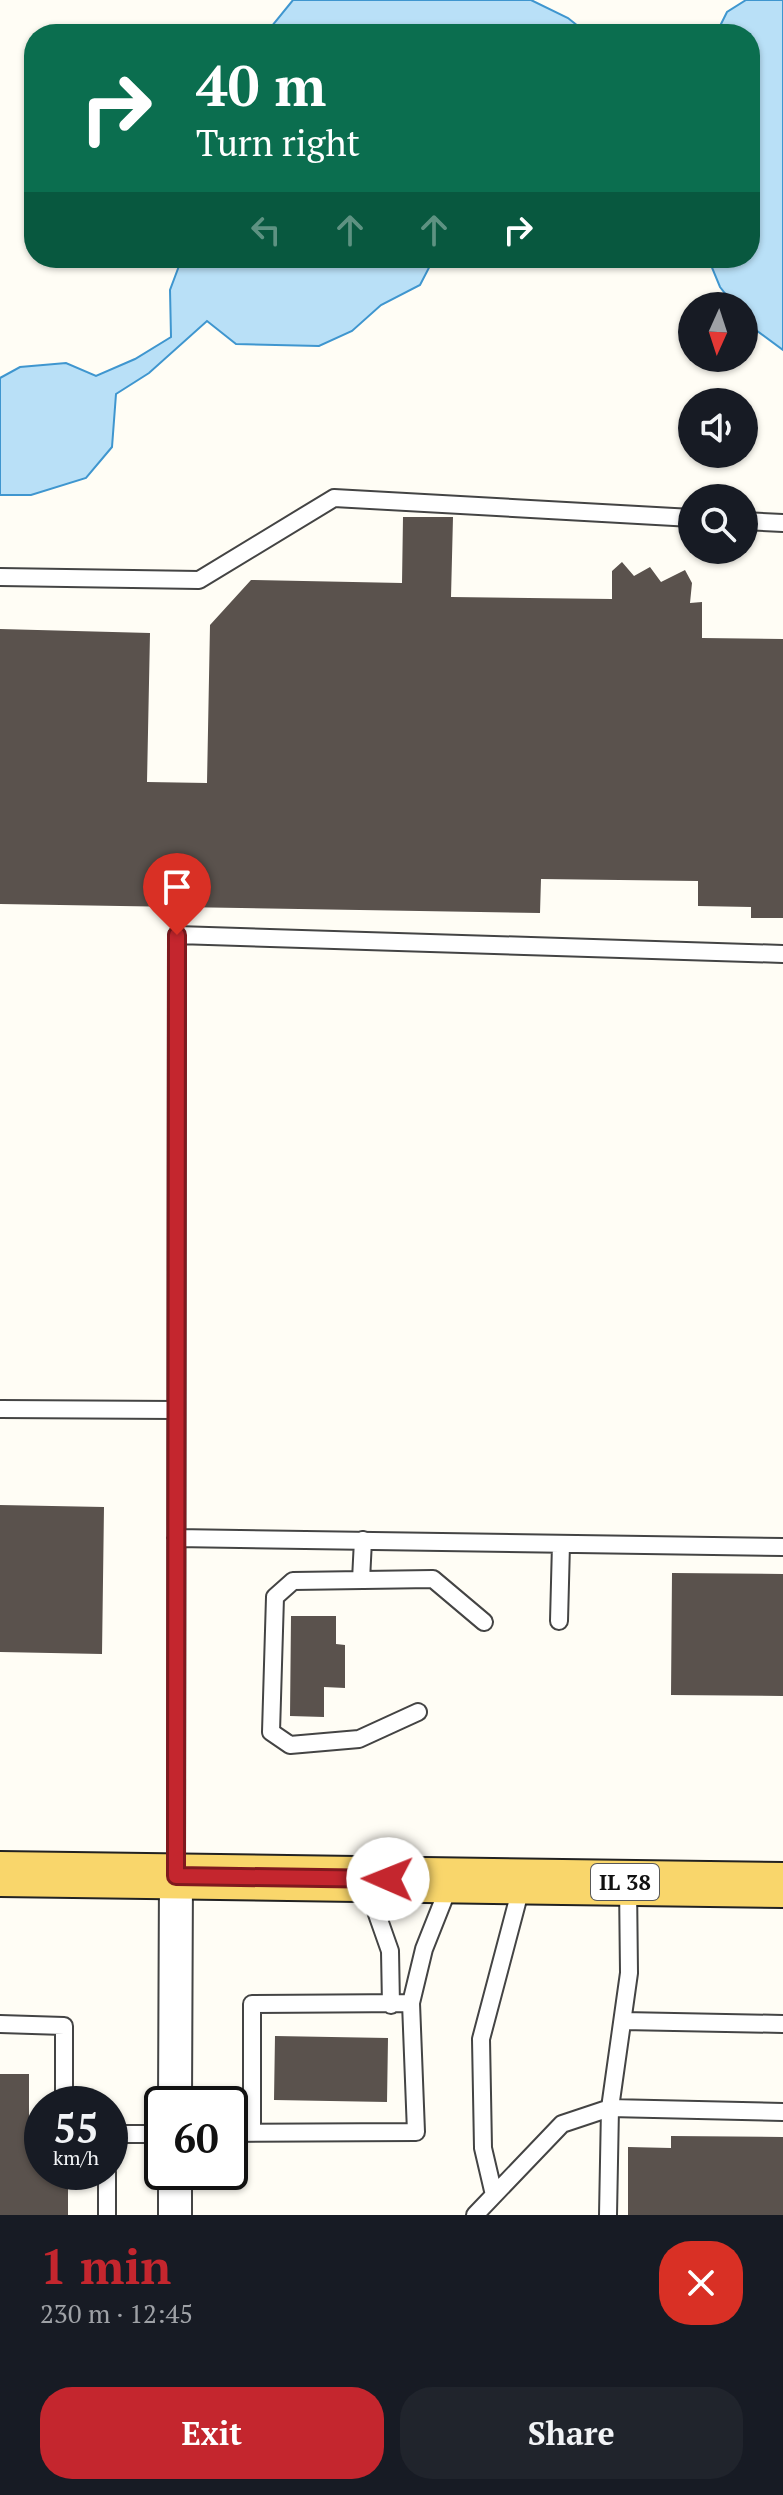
<!DOCTYPE html>
<html lang="en">
<head>
<meta charset="utf-8">
<style>
	:root { --surface:#171b24; --page:#20242c; --text:#f1f3f6; --muted:#9ea1a6; --accent:#c4262e }
	body { margin:0; font-family:"PT Serif",serif; background:var(--page); color:var(--text); height:100vh; display:flex; flex-direction:column; font-size:30px; white-space:nowrap }
	* { box-sizing:border-box; margin:0 }
	p { font-size:26px; color:var(--muted) }
	.icon { flex:none; width:44px; height:44px; fill:none; stroke:currentColor; stroke-width:2; stroke-linecap:round; stroke-linejoin:round }
	.map { position:relative; height:2215px; overflow:hidden }
	.panel { display:flex; flex-direction:column; background:var(--surface); flex:1 }
	.panel>* { flex:none }
	.guide { position:absolute; left:24px; top:24px; width:736px; height:244px; border-radius:32px; box-shadow:0 2px 6px #0004; background:#0b6e4f; color:#fff; overflow:hidden }
	.needle { width:52px; rotate:183deg }
	.fabs { position:absolute; left:678px; top:292px; display:grid; gap:16px }
	.fabs a { display:grid; place-items:center; width:80px; height:80px; border-radius:50%; background:var(--surface); box-shadow:0 2px 6px #0004; font-size:40px }
	.speed { position:absolute; left:24px; top:2086px; display:flex; gap:16px; font-size:40px; font-weight:700; text-align:center }
	.speed>* { display:grid; place-content:center; width:104px; height:104px; border-radius:50%; background:var(--surface); box-shadow:0 2px 6px #0004; line-height:1 }
	.speed small { font-size:20px; font-weight:400 }
	.speed .limit { border:4px solid #111; border-radius:12px; background:#fff; color:#111 }
	.pin { position:absolute; display:grid; place-items:center; width:68px; height:68px; color:#fff; margin:-82px -34px; border-radius:50% 50% 50% 0; rotate:-45deg; box-shadow:0 0 8px #0007 }
	.pin .icon { rotate:45deg }
	.me { position:absolute; width:88px; margin:-44px; rotate:271deg; stroke-linejoin:round; filter:drop-shadow(0 0 6px #0008) }
	.turn { display:flex; align-items:center; gap:28px; height:168px; padding:0 40px; font-size:36px }
	.turn .icon { width:104px; height:104px; stroke-width:2.5 }
	.turn b { display:block; font-size:56px; line-height:68px }
	.lanes { display:flex; align-items:center; height:76px; padding:0 40px; background:#0003; justify-content:center; gap:40px; direction:ltr }
	.lanes .off { opacity:.35 }
	.round { display:grid; place-items:center; flex:none; width:84px; height:84px; border-radius:32px; background:var(--page) }
	.overview { display:flex; align-items:center; justify-content:space-between; height:136px; padding:0 40px }
	h1 { font-size:48px; font-weight:700; line-height:60px; color:var(--accent) }
	.cta { display:flex; gap:16px; margin-top:auto; padding:16px 40px }
	.cta a { flex:1; height:92px; border-radius:32px; background:var(--accent); color:#fff; font-size:32px; font-weight:700; line-height:92px; text-align:center }
	.cta a+a { background:var(--page); color:var(--text) }
	.map>svg:first-child { display:block }
	.water { fill:#b9e0f7; stroke:#3f96cf; stroke-width:2 }
	.building { fill:#5a524d }
	.lines { fill:none; stroke-linecap:round; stroke-linejoin:round }
	.lane-casing { stroke:#444; stroke-width:20 }
	.street-casing { stroke:#444; stroke-width:36 }
	.primary-casing { stroke:#222; stroke-width:48 }
	.lane { stroke:#fff; stroke-width:16 }
	.street { stroke:#fff; stroke-width:32 }
	.primary { stroke:#f9d66b; stroke-width:44 }
	.route-casing { stroke:#7f191e; stroke-width:20 }
	.route { stroke:#c4262e; stroke-width:14 }
	.labels { text-anchor:middle; stroke-width:8; stroke-linejoin:round; paint-order:stroke }
	.shield { fill:#fff; stroke:#585858; stroke-width:2 }
	.shield-label { font-size:22px; font-weight:bold; fill:#111 }
</style>
</head>
<body>
<div class="map">
<svg width="783" height="2215" viewBox="0 0 783 2215">
	<rect width="100%" height="100%" fill="#fffdf5"/>
	<path class="water" d="M 293,0 L 531,0 L 568,18 L 588,34 L 252,34 L 272,26 Z
		M 746,0 L 783,0 L 783,350 L 749,325 L 744,318 L 744,306 L 735,306 L 720,287 L 708,258 L 750,258 L 750,34 L 716,34 L 727,12 Z
		M 182,258 L 434,258 L 420,285 L 381,305 L 352,331 L 319,346 L 236,344 L 207,321 L 149,373 L 116,394 L 112,447 L 86,478 L 31,495 L 0,495 L 0,378 L 20,367 L 66,363 L 96,376 L 135,359 L 171,337 L 170,290 Z"/>
	<path class="building" d="M 403,517 L 453,517 L 451,597 L 612,599 L 612,571 L 622,562 L 634,576 L 650,567 L 661,582 L 685,570 L 692,583 L 690,603 L 702,602 L 702,638 L 783,639 L 783,918 L 751,918 L 751,907 L 698,906 L 698,881 L 541,879 L 540,913 L 0,904 L 0,629 L 150,633 L 147,782 L 207,783 L 210,625 L 251,580 L 402,583 Z
		M 0,1505 L 104,1507 L 102,1654 L 0,1652 Z
		M 672,1573 L 783,1574 L 783,1696 L 671,1695 Z
		M 291,1616 L 336,1616 L 336,1644 L 345,1645 L 345,1688 L 324,1687 L 324,1717 L 290,1716 Z
		M 275,2036 L 388,2038 L 387,2102 L 274,2100 Z
		M 0,2074 L 29,2074 L 29,2143 L 42,2143 L 42,2172 L 68,2172 L 68,2215 L 0,2215 Z
		M 671,2136 L 783,2137 L 783,2215 L 628,2215 L 628,2147 L 671,2148 Z"/>
	<g class="lines">
		<g class="lane-casing">
			<path id="lane" d="M 744,521 L 783,523
				M 0,577 L 199,580 L 334,498 L 692,518
				M 0,1409 L 176,1410
				M 176,1538 L 783,1547
				M 361,1580 L 363,1540
				M 559,1621 L 561,1544
				M 418,1712 L 359,1739 L 290,1745 L 271,1732 L 275,1597 L 293,1581 L 433,1579 L 484,1622
				M 176,1876 L 177,935 L 783,954
				M 365,1880 L 390,1951 L 391,2005
				M 623,2021 L 783,2024
				M 0,2024 L 64,2026 L 64,2091 L 77,2104
				M 230,2133 L 416,2132 L 411,2003 L 424,1949 L 451,1881
				M 252,2133 L 252,2004 L 411,2003
				M 110,2134 L 162,2134
				M 107,2172 L 107,2215
				M 494,2195 L 483,2148 L 481,2039 L 522,1884
				M 475,2215 L 562,2124 L 610,2108 L 629,1973 L 628,1884
				M 608,2215 L 610,2108 L 783,2112"/>
		</g>
		<g class="street-casing">
			<path id="street" d="M 175,2104 L 176,1876
				M 175,2172 L 175,2215"/>
		</g>
		<g class="primary-casing">
			<path id="primary" d="M 0,1874 L 783,1885"/>
		</g>
		<use href="#lane" class="lane"/>
		<use href="#street" class="street"/>
		<use href="#primary" class="primary"/>
	</g>
	<g class="lines">
		<g class="route-casing">
			<path id="route" d="M 177,935 L 176,1876 L 388,1879"/>
		</g>
		<use href="#route" class="route"/>
	</g>
	<g class="labels">
		<rect class="shield" x="591" y="1864" width="68" height="36" rx="6"/>
		<g class="shield-label">
			<text x="625" y="1890">IL 38</text>
		</g>
	</g>
</svg>
<div class="fabs">
<a><svg class="needle" viewBox="-14 -14 28 28"><path d="M0-13l5 13h-10z" fill="#e53935"/><path d="M0 13l5-13h-10z" fill="#9ea1a6"/></svg></a>
<a><svg class="icon" aria-label="sound" viewBox="0 0 24 24"><path d="M4 9h4l5-4v14l-5-4H4zM17 9q2 3 0 6"/></svg></a>
<a><svg class="icon" aria-label="search" viewBox="0 0 24 24"><circle cx="10" cy="10" r="6"/><path d="M15 15l6 6"/></svg></a>
</div>
<div class="speed"><div>55<small>km/h</small></div><div class="limit">60</div></div>
<div class="pin" style="left:177px;top:935px;background:#d93025"><svg class="icon" aria-label="arrive" viewBox="0 0 24 24"><path d="M6 21V4h12l-3 4 3 4H6"/></svg></div>
<svg class="me" style="left:388px;top:1879px" viewBox="-20 -20 40 40"><circle r="19" fill="#fff"/><path d="M0-13L10 11 0 6-10 11z" fill="#c4262e"/></svg>
<div class="guide">
<div class="turn"><svg class="icon" aria-label="right" viewBox="0 0 24 24"><path d="M7 20v-9h11M14 6l5 5-5 5"/></svg><div><b>40 m</b>Turn right</div></div>
<div class="lanes"><svg class="icon off" aria-label="left" viewBox="0 0 24 24"><path d="M17 20v-9H6M10 6l-5 5 5 5"/></svg><svg class="icon off" aria-label="ahead" viewBox="0 0 24 24"><path d="M12 20V5M6 11l6-6 6 6"/></svg><svg class="icon off" aria-label="ahead" viewBox="0 0 24 24"><path d="M12 20V5M6 11l6-6 6 6"/></svg><svg class="icon" aria-label="right" viewBox="0 0 24 24"><path d="M7 20v-9h11M14 6l5 5-5 5"/></svg></div>
</div>
</div>
<section class="panel">
<div class="overview"><div><h1>1 min</h1><p>230 m · 12:45</p></div><a class="round" style="background:#d93025;color:#fff"><svg class="icon" aria-label="close" viewBox="0 0 24 24"><path d="M6 6l12 12M18 6L6 18"/></svg></a></div>
<div class="cta"><a>Exit</a><a>Share</a></div>
</section>
</body>
</html>
